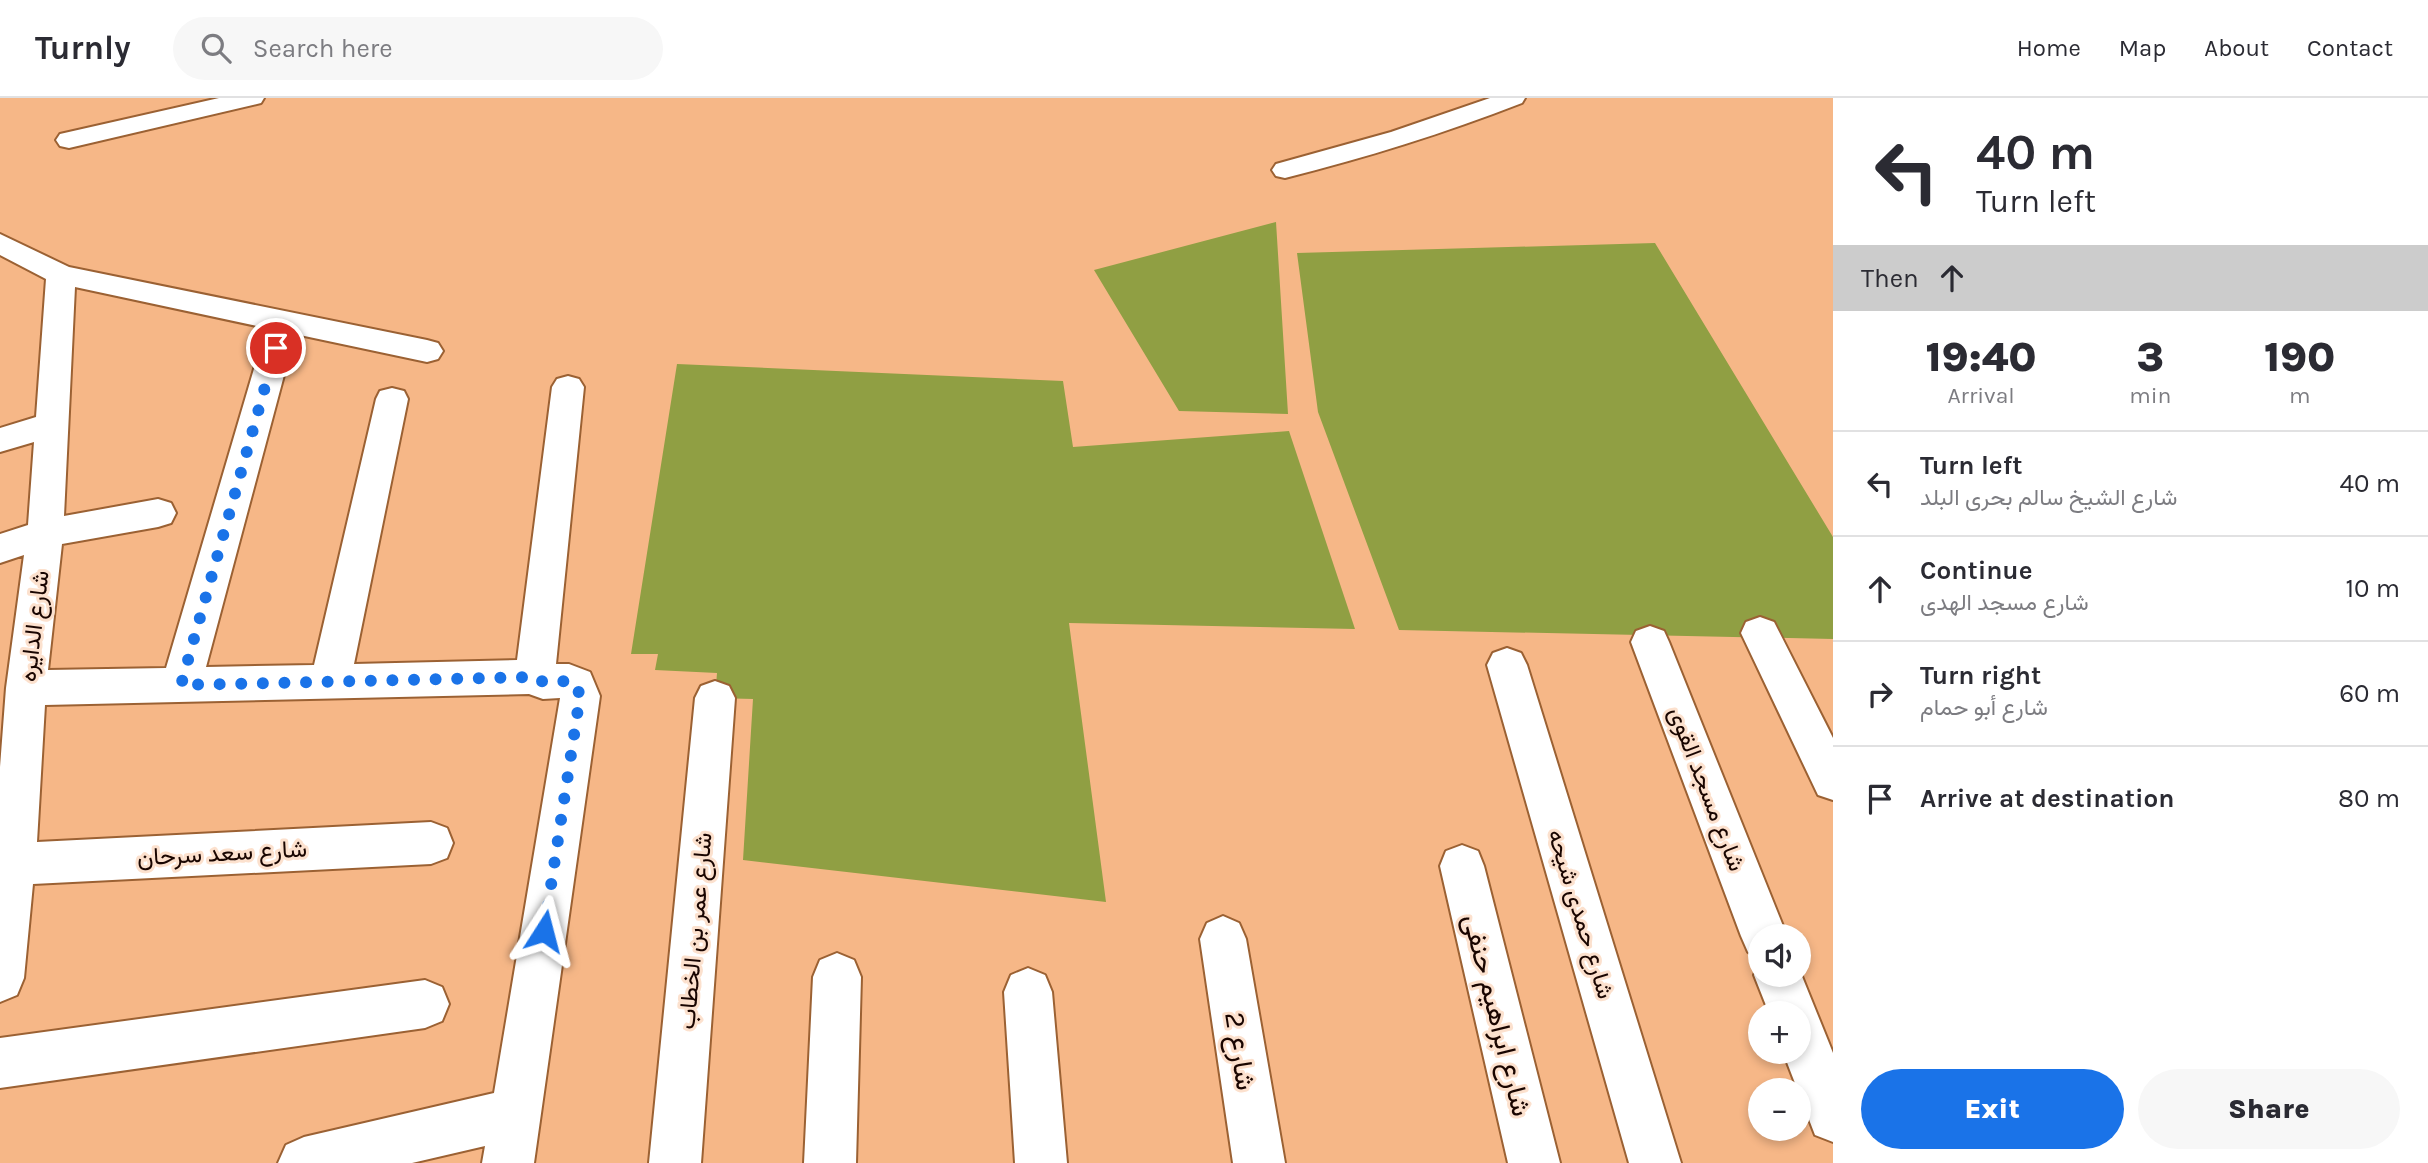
<!DOCTYPE html>
<html lang="en">
<head>
<meta charset="utf-8">
<style>
	:root { --surface:#fff; --page:#f7f7f7; --text:#2b2b33; --muted:#7c7c81; --line:#e1e1e2; --accent:#1a73e8 }
	body { margin:0; font-family:Karla,Vazirmatn,sans-serif; background:var(--page); color:var(--text); height:100vh; display:flex; flex-direction:column; font-size:26px; white-space:nowrap }
	* { box-sizing:border-box; margin:0 }
	p { font-size:23px; color:var(--muted) }
	.icon { flex:none; width:38px; height:38px; fill:none; stroke:currentColor; stroke-width:2; stroke-linecap:round; stroke-linejoin:round }
	.map { position:relative; flex:1; overflow:hidden }
	.side { display:flex; flex-direction:column; background:var(--surface); width:595px }
	.side>* { flex:none }
	.hud { background:#fff; color:var(--text); overflow:hidden }
	.tools { position:absolute; left:1748px; top:826px; display:grid; gap:14px }
	.tools a { display:grid; place-items:center; width:63px; height:63px; border-radius:50%; background:var(--surface); box-shadow:0 4px 10px #0003; font-size:35px }
	.pin { position:absolute; display:grid; place-items:center; width:60px; height:60px; color:#fff; margin:-30px; border:4px solid #fff; border-radius:50%; box-shadow:0 2px 7px #0007 }
	.me { position:absolute; width:77px; margin:-38px; rotate:9deg; stroke-linejoin:round; filter:drop-shadow(0 0 5px #0008) }
	.turn { display:flex; align-items:center; gap:24px; height:147px; padding:0 28px; font-size:32px }
	.turn .icon { width:91px; height:91px; stroke-width:2.5 }
	.turn b { display:block; font-size:49px; line-height:60px }
	.then { display:flex; align-items:center; height:66px; padding:0 28px; background:#0003; gap:14px; font-size:26px }
	.eta { display:flex; justify-content:space-evenly; align-items:center; height:119px; text-align:center }
	.eta b { font-size:42px; font-weight:800; line-height:49px }
	.primary-button { display:flex; gap:14px; margin-top:auto; padding:14px 28px }
	.primary-button a { flex:1; height:80px; border-radius:42px; background:var(--accent); color:#fff; font-size:28px; font-weight:800; line-height:80px; text-align:center }
	.primary-button a+a { background:var(--page); color:var(--text) }
	ul { padding:0; list-style:none }
	li { display:flex; align-items:center; gap:21px; height:105px; padding:0 28px; border-top:2px solid var(--line) }
	li div { flex:1 }
	li b { display:block; font-size:26px }
	li em { font-style:normal }
	header { display:flex; align-items:center; gap:42px; box-sizing:border-box; height:98px; padding:0 35px; background:var(--surface); border-bottom:2px solid var(--line) }
	header strong { font-size:33px }
	nav { display:flex; gap:38px; margin-inline-start:auto; font-size:24px }
	.search { width:490px; height:63px; background:var(--page); display:flex; align-items:center; gap:18px; box-sizing:border-box; padding:0 24px; border-radius:38px; color:var(--muted); font-size:26px }
	main { display:flex; flex:1; min-height:0 }
	.map>svg:first-child { display:block }
	.green { fill:#909f43 }
	.lines { fill:none; stroke-linecap:round; stroke-linejoin:round }
	.minor-casing { stroke:#9b6133; stroke-width:4 }
	.minor { fill:#fff; fill-rule:evenodd }
	.route { stroke:#1a73e8; stroke-width:12; stroke-dasharray:0 21.6 }
	.labels { text-anchor:middle; stroke-width:6; stroke-linejoin:round; paint-order:stroke }
	.street-label { font-size:24px; fill:#190500; stroke:#fce1ce }
	.near-street-label { font-size:28px; fill:#190500; stroke:#fce1ce }
</style>
</head>
<body>
<header>
<strong>Turnly</strong>
<div class="search"><svg class="icon" aria-label="search" viewBox="0 0 24 24"><circle cx="10" cy="10" r="6"/><path d="M15 15l6 6"/></svg>Search here</div>
<nav><a>Home</a><a>Map</a><a>About</a><a>Contact</a></nav>
</header>
<main>
<div class="map">
<svg width="1833" height="1065" viewBox="0 0 1833 1065">
	<rect width="100%" height="100%" fill="#f6b787"/>
	<path class="green" d="M 1276,124 L 1288,316 L 1179,313 L 1094,172 Z
		M 1655,145 L 1833,439 L 1833,541 L 1399,532 L 1318,314 L 1297,155 Z
		M 677,266 L 1063,283 L 1073,349 L 1289,333 L 1355,531 L 1069,525 L 1106,804 L 743,762 L 753,601 L 715,600 L 717,575 L 655,572 L 658,556 L 631,556 Z"/>
	<g class="lines">
		<g class="minor-casing">
			<path id="minor" d="M 219,0 L 264,0 L 261,5 L 69,50 L 60,48 L 56,42 L 60,36 Z
				M 1490,0 L 1525,0 L 1522,5 C 1445,35 1365,60 1285,80 L 1276,78 L 1272,72 L 1276,66 L 1391,34 Z
				M 0,136 L 69,169 L 427,242 L 438,245 L 443,253 L 438,261 L 427,264 L 295,236 L 206,569 L 314,567 L 376,301 L 380,293 L 392,290 L 404,293 L 408,301 L 354,566 L 517,562 L 552,289 L 557,281 L 568,278 L 579,281 L 584,289 L 556,566 L 569,566 L 590,574 L 600,598 L 534,1065 L 482,1065 L 485,1048 L 412,1065 L 278,1065 L 286,1047 L 304,1039 L 494,995 L 560,600 L 543,601 L 529,596 L 45,607 L 37,744 L 431,724 L 447,730 L 453,745 L 447,760 L 431,766 L 33,786 L 24,880 L 17,897 L 0,904 L 0,669 L 6,590 L 24,457 L 0,465 L 0,436 L 28,427 L 34,344 L 0,354 L 0,330 L 36,319 L 46,181 L 0,157 ZM 75,189 L 266,230 L 166,570 L 48,572 L 62,446 L 158,429 L 171,425 L 176,415 L 171,405 L 158,401 L 64,418 Z
				M 1760,519 L 1774,524 L 1833,640 L 1833,702 L 1818,697 L 1741,535 L 1746,524 Z
				M 1650,528 L 1664,533 L 1669,544 L 1787,838 L 1760,838 L 1760,860 L 1748,854 L 1741,838 L 1631,544 L 1636,533 Z
				M 1507,550 L 1521,555 L 1527,567 L 1681,1065 L 1629,1065 L 1487,567 L 1493,555 Z
				M 715,583 L 729,588 L 735,600 L 701,1065 L 649,1065 L 695,600 L 701,588 Z
				M 1462,747 L 1478,753 L 1484,768 L 1560,1065 L 1508,1065 L 1440,768 L 1446,753 Z
				M 1223,818 L 1239,825 L 1246,841 L 1285,1065 L 1233,1065 L 1200,841 L 1207,825 Z
				M 837,855 L 854,862 L 861,879 L 856,1065 L 804,1065 L 813,879 L 820,862 Z
				M 1760,862 L 1760,877 L 1799,877 L 1799,871 L 1833,955 L 1833,1044 L 1815,1037 L 1783,954 L 1799,954 L 1799,915 L 1769,915 L 1754,877 Z
				M 1028,870 L 1045,877 L 1052,894 L 1067,1065 L 1015,1065 L 1004,894 L 1011,877 Z
				M 425,882 L 442,889 L 449,906 L 442,923 L 425,930 L 0,990 L 0,940 Z"/>
		</g>
		<use href="#minor" class="minor"/>
	</g>
	<g class="lines">
		<path class="route" d="M 276,250 L 181,587 L 537,579 L 543,584 L 569,583 L 576,586 L 580,598 L 544,833"/>
	</g>
	<g class="labels">
		<g class="street-label">
			<text transform="translate(34 528) rotate(-83)" y="8">شارع الدايره</text>
			<text transform="translate(1707 691) rotate(69)" y="8">شارع مسجد القوى</text>
			<text transform="translate(222 755) rotate(-3)" y="8">شارع سعد سرحان</text>
			<text transform="translate(1581 816) rotate(73)" y="8">شارع حمدى شيحه</text>
			<text transform="translate(695 833) rotate(-85)" y="8">شارع عمر بن الخطاب</text>
		</g>
		<g class="near-street-label">
			<text transform="translate(1498 917) rotate(76)" y="10">شارع ابراهيم حنفى</text>
			<text transform="translate(1241 953) rotate(81)" y="10">شارع 2</text>
		</g>
	</g>
</svg>
<div class="tools">
<a><svg class="icon" aria-label="sound" viewBox="0 0 24 24"><path d="M4 9h4l5-4v14l-5-4H4zM17 9q2 3 0 6"/></svg></a>
<a>+</a>
<a>−</a>
</div>
<div class="pin" style="left:276px;top:250px;background:#d93025"><svg class="icon" aria-label="arrive" viewBox="0 0 24 24"><path d="M6 21V4h12l-3 4 3 4H6"/></svg></div>
<svg class="me" style="left:544px;top:833px" viewBox="-20 -20 40 40"><path d="M0-17L14 15 0 8-14 15z" fill="#1a73e8" stroke="#fff" stroke-width="4"/></svg>
</div>
<section class="side">
<div class="hud">
<div class="turn"><svg class="icon" aria-label="left" viewBox="0 0 24 24"><path d="M17 20v-9H6M10 6l-5 5 5 5"/></svg><div><b>40 m</b>Turn left</div></div>
<div class="then">Then<svg class="icon" aria-label="ahead" viewBox="0 0 24 24"><path d="M12 20V5M6 11l6-6 6 6"/></svg></div>
</div>
<div class="eta">
<div><b>19:40</b><p>Arrival</p></div>
<div><b>3</b><p>min</p></div>
<div><b>190</b><p>m</p></div>
</div>
<ul>
<li><svg class="icon" aria-label="left" viewBox="0 0 24 24"><path d="M17 20v-9H6M10 6l-5 5 5 5"/></svg><div><b>Turn left</b><p>شارع الشيخ سالم بحرى البلد</p></div><em>40 m</em></li>
<li><svg class="icon" aria-label="ahead" viewBox="0 0 24 24"><path d="M12 20V5M6 11l6-6 6 6"/></svg><div><b>Continue</b><p>شارع مسجد الهدى</p></div><em>10 m</em></li>
<li><svg class="icon" aria-label="right" viewBox="0 0 24 24"><path d="M7 20v-9h11M14 6l5 5-5 5"/></svg><div><b>Turn right</b><p>شارع أبو حمام</p></div><em>60 m</em></li>
<li><svg class="icon" aria-label="arrive" viewBox="0 0 24 24"><path d="M6 21V4h12l-3 4 3 4H6"/></svg><div><b>Arrive at destination</b></div><em>80 m</em></li>
</ul>
<div class="primary-button"><a>Exit</a><a>Share</a></div>
</section>
</main>
</body>
</html>
